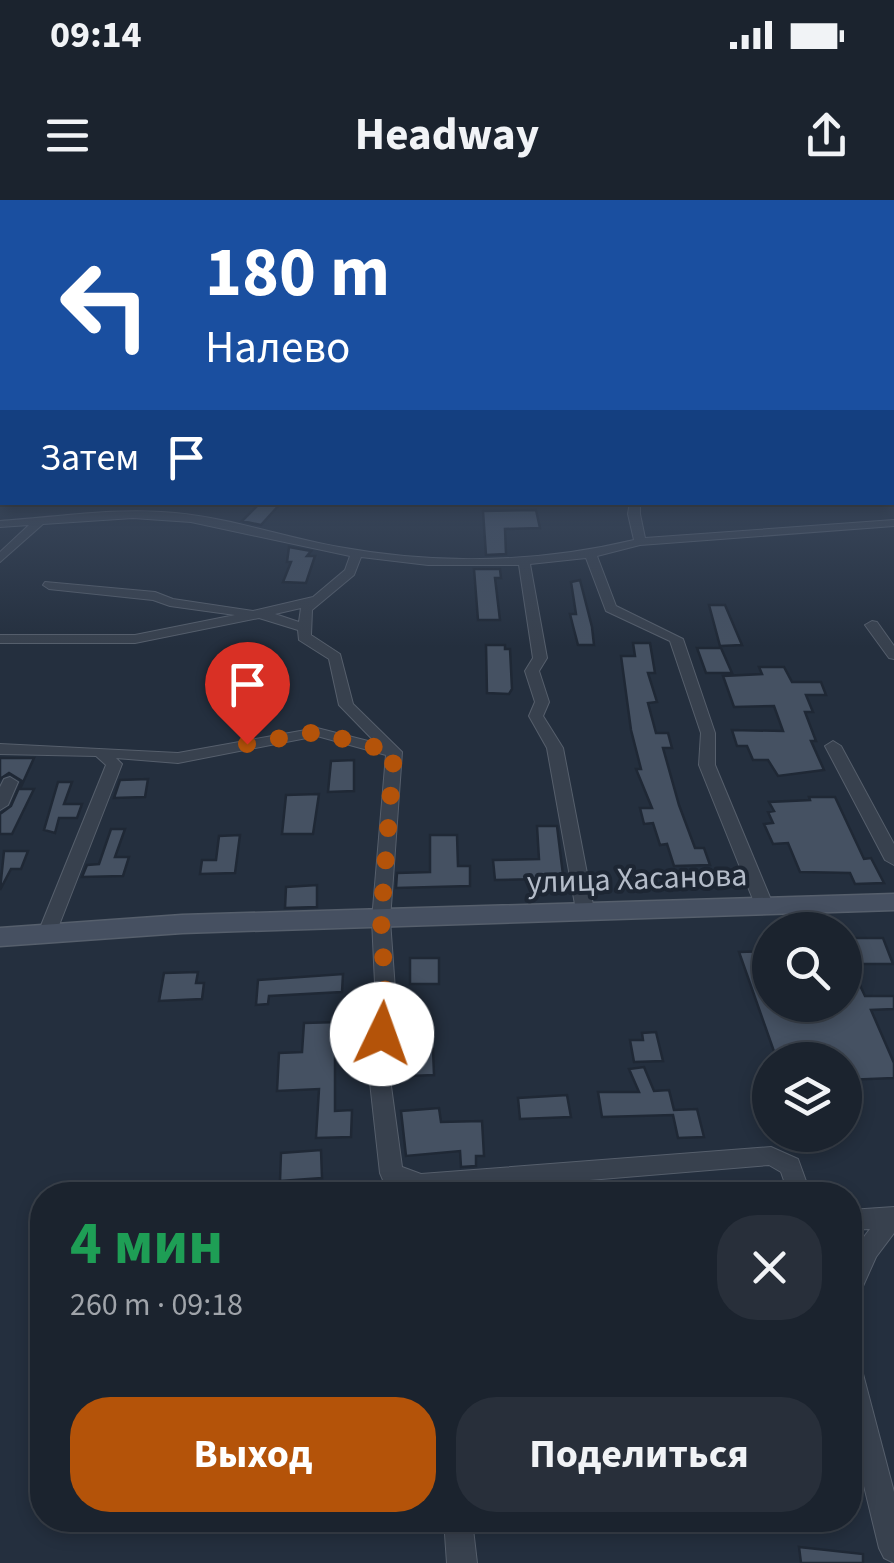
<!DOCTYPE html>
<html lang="ru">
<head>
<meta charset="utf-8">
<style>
	:root { --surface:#1b232e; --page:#282f3a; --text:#f1f3f6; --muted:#a0a4aa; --line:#39404a; --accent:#b45309 }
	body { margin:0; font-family:"Source Sans 3",sans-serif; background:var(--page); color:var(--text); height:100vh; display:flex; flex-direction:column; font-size:38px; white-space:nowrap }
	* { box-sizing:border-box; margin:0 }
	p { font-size:32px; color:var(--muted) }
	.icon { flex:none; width:55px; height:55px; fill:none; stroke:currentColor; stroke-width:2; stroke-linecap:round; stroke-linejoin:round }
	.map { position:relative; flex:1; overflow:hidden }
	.sheet { position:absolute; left:30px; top:982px; width:832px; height:350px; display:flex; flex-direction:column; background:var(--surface); border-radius:40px; box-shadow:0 5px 15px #0003,0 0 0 2px var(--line) }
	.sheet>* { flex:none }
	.banner { position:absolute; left:0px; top:0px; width:895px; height:305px; box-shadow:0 5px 15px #0003,0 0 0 2px var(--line); background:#1a4fa0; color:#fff; overflow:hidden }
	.tools { position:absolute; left:752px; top:712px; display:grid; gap:20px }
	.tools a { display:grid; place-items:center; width:110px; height:110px; border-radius:50%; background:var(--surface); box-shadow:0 5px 15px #0003,0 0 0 2px var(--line); font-size:50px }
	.pin { position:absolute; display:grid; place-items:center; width:85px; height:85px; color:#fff; margin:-102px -42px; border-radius:50% 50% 50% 0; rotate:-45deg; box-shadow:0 0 10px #0007 }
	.pin .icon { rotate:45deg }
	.me { position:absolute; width:110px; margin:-55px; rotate:3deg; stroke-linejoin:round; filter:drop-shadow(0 0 8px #0008) }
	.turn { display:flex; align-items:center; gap:35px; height:210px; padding:0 40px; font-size:45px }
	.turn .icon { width:130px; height:130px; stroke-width:2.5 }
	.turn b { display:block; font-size:70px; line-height:85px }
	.then { display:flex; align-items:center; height:95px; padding:0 40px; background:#0003; gap:20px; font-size:38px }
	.round { display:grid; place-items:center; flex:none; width:105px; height:105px; border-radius:40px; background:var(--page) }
	.headline { display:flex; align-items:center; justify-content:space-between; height:170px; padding:0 40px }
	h1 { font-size:60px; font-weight:700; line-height:75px; color:#1e9e55 }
	.cta { display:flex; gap:20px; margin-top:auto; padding:20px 40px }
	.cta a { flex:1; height:115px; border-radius:40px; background:var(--accent); color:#fff; font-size:40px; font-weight:700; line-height:115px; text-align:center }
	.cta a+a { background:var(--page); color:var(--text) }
	.status { display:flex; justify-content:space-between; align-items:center; height:70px; padding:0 50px; background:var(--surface); direction:ltr }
	.status svg { height:28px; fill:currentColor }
	header { display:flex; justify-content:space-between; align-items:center; height:130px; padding:0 40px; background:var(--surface); font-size:45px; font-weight:700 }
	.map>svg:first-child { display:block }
	.building { fill:#455162; stroke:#1f2835; stroke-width:2.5 }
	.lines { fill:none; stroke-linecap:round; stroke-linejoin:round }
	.street-casing { stroke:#565f6c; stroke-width:2 }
	.secondary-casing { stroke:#565f6c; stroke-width:3 }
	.street { fill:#38414e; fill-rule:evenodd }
	.secondary { fill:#465061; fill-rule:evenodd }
	.route { stroke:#b45309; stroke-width:18; stroke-dasharray:0 32.4 }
	.labels { text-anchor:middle; stroke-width:8; stroke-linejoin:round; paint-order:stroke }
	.street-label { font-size:32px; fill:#b4bcc9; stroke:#1d2633 }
</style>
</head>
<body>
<div class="status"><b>09:14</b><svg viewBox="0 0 49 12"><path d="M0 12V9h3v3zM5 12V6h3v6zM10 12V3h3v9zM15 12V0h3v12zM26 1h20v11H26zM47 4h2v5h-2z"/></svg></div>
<header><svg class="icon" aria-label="menu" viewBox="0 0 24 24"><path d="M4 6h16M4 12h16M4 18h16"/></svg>Headway<svg class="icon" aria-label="share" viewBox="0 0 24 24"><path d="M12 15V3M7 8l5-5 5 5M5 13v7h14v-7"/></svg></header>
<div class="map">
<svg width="894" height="1363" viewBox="0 0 894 1363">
	<rect width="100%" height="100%" fill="#242f3e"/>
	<path class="building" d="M 281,303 L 261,325 L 242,321 L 259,304 Z
		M 536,310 L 540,328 L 505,329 L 506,354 L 486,355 L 483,311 Z
		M 289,347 L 311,351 L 307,356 L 315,356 L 306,383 L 283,382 L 291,362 L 287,362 Z
		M 474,369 L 500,369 L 501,378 L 495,378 L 500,420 L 478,420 Z
		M 580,380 L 592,427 L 594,445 L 578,445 L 573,426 L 570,414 L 576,414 L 571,382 Z
		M 709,405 L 725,405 L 742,445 L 720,446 Z
		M 633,443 L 650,443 L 655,473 L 648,473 L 657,502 L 648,503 L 656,533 L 668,533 L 672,548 L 663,548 L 679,605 L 695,648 L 704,648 L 710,665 L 674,666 L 667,644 L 660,645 L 653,623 L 644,624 L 640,608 L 652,608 L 636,569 L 641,569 L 631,530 L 621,456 L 635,456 Z
		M 486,445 L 505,445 L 505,449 L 510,449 L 512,489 L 509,494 L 487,493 Z
		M 697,448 L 721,448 L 732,473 L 706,473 Z
		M 759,467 L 784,467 L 792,482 L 821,482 L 826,495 L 806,495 L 813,512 L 805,512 L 816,541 L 811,541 L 824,570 L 778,576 L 768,560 L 753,560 L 747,546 L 737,546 L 732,530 L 783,531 L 774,506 L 734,507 L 723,476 L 762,474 Z
		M 0,558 L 34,558 L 20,589 L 34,589 L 12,634 L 0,634 L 0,614 L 11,606 L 22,581 L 9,573 L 0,579 Z
		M 354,560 L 354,591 L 328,592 L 331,561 Z
		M 148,579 L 145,597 L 114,598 L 120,580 Z
		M 58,582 L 72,582 L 64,604 L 82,604 L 77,618 L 59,618 L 55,633 L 44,630 Z
		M 319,594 L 313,634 L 282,634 L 286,595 Z
		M 809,597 L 835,597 L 864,659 L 871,658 L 884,683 L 855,684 L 850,673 L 800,672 L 788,643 L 773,644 L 764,624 L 773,623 L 768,612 L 774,611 L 769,602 L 810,600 Z
		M 537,626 L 557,626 L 565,691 L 538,690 L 538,679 L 495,680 L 493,660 L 539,659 Z
		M 111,629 L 125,629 L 115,657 L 129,657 L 123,676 L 82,677 L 87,665 L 99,664 Z
		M 240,635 L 235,673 L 200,674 L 202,660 L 216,660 L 219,636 Z
		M 430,635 L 457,635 L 458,666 L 470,666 L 470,686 L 396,688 L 397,673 L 430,672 Z
		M 4,651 L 28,651 L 21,669 L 11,669 L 0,690 Z
		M 317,685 L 317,707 L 285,708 L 286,687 Z
		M 845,738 L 883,738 L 893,764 L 850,764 L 865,796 L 894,796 L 894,809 L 871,810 L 894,863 L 894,878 L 845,880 L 845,860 L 777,860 L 739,752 L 770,751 L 770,805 L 845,805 Z
		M 410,758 L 439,758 L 439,784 L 410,784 Z
		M 198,772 L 196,783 L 204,783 L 202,799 L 159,801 L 164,773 Z
		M 343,774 L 342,792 L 269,796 L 268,804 L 256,805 L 258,780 Z
		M 367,806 L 365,848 L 335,849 L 335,911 L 352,910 L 351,937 L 316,938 L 319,889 L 277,891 L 279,853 L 302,852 L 304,823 L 338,822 L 339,807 Z
		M 656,832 L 663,861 L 634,862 L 630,840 L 643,840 L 642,833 Z
		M 433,849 L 434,875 L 410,876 L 409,850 Z
		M 644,867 L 654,891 L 669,890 L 674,910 L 697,909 L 704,937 L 678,938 L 673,915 L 602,917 L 598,892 L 639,892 L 629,869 Z
		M 567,895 L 571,917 L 520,919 L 518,898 Z
		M 439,908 L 441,922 L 482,921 L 484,956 L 476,956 L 476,966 L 461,967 L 460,951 L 406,956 L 401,911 Z
		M 321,950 L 322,978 L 280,981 L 281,953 Z
		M 799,1347 L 863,1354 L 863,1363 L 801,1363 Z"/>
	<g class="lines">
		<g class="street-casing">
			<path id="street" d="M 0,273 L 2,273 L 2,279 L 0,279 Z
				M 630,302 L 640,302 L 640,314 L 645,338 L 894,320 L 894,326 L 640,345 L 597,356 L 616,406 L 683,439 L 715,533 L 715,565 L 774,707 L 765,713 L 756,707 L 699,565 L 701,533 L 670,441 L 606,411 L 586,358 L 530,364 L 547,458 L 539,471 L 549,502 L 543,516 L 563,548 L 594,710 L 585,716 L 576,710 L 547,548 L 529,516 L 535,502 L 525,471 L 533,458 L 519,365 L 428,365 L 361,357 L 354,375 L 312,410 L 311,435 L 340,454 L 353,504 L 402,552 L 390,720 L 396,804 L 388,864 L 402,967 L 421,974 L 771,947 L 798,959 L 811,995 L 789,995 L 781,972 L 769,965 L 421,994 L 383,980 L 380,973 L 368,864 L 376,804 L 372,720 L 386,555 L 317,536 L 178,563 L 116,558 L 122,564 L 56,733 L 54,737 L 40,737 L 38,733 L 106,565 L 96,556 L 0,554 L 0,544 L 178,553 L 317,528 L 376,543 L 339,505 L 329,459 L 299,440 L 298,430 L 259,418 L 135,443 L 0,443 L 0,435 L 135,435 L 235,415 L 170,406 L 153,400 L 49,389 L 43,385 L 45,382 L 155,392 L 173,399 L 253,411 L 313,397 L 345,370 L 350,356 L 191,322 L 133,318 L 43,324 L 0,362 L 0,352 L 29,325 L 0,327 L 0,321 C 58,317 117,307 175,313 C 230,318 284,337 339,347 C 437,365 537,363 634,340 L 628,314 ZM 301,408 L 299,422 L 275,414 Z
				M 872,421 L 877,422 L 894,446 L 894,459 L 889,458 L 865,425 Z
				M 833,541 L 841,546 L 894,644 L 894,665 L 885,660 L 825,546 Z
				M 10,577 L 18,582 L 8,605 L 0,610 L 0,587 L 4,579 Z
				M 894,1007 L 894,1033 L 876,1057 L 859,1095 L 850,1098 C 850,1069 851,1052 870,1029 L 850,1030 L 850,1010 Z
				M 850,1161 L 859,1165 L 863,1174 L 894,1292 L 894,1363 L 884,1358 L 879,1348 L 850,1228 Z
				M 444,1320 L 472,1320 L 477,1363 L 447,1363 Z"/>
		</g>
		<g class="secondary-casing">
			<path id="secondary" d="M 894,694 L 894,710 L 182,733 L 0,746 L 0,728 L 182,715 Z"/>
		</g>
		<use href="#street" class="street"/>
		<use href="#secondary" class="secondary"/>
	</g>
	<linearGradient id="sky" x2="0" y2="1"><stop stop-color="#141a22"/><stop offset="0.57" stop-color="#3f4d63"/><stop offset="1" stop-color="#3f4d63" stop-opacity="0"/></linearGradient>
	<rect width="894" height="447" fill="url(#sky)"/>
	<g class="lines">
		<path class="route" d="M 247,544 L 316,532 L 394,552 L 381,720 L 386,804 L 382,834"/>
	</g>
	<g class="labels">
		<g class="street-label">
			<text transform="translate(637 678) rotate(-2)" y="11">улица Хасанова</text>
		</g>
	</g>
</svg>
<div class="tools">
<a><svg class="icon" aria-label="search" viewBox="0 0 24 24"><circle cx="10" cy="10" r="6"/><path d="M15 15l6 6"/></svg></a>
<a><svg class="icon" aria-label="layers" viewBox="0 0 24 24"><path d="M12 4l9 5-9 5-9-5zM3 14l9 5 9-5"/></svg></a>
</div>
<div class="pin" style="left:247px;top:544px;background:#d93025"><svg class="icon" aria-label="arrive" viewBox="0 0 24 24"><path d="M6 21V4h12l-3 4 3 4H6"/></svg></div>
<svg class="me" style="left:382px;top:834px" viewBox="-20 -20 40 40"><circle r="19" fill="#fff"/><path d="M0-13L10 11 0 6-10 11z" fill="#b45309"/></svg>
<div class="banner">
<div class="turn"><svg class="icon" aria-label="left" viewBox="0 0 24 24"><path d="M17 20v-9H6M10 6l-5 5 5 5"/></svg><div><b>180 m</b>Налево</div></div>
<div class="then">Затем<svg class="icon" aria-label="arrive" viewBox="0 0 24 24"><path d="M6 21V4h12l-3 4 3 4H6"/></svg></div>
</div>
<section class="sheet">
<div class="headline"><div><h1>4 мин</h1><p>260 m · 09:18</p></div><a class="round"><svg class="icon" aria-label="close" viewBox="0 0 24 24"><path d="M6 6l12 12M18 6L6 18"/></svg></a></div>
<div class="cta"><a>Выход</a><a>Поделиться</a></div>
</section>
</div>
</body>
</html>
